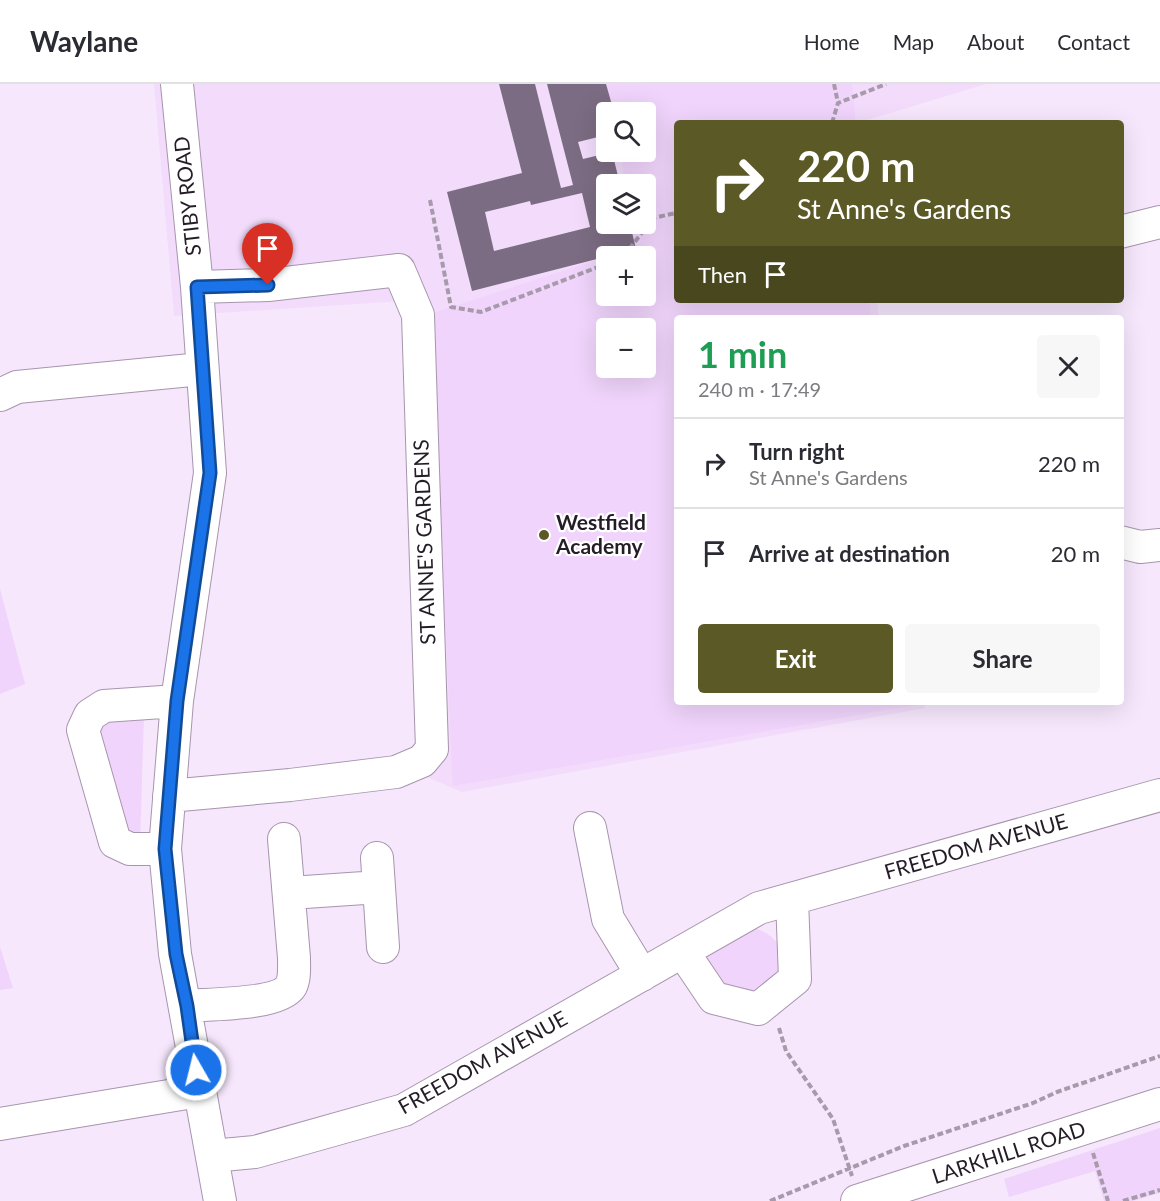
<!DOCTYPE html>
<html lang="en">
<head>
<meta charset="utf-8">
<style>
	:root { --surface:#fff; --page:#f7f7f7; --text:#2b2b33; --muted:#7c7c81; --line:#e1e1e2; --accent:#5b5926 }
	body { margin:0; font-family:Lato,sans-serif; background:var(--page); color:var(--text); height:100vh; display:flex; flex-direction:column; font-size:22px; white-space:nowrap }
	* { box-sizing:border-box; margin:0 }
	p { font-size:20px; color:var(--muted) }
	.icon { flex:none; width:33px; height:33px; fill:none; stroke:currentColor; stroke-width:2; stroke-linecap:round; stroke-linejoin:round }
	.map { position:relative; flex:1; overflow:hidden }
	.sheet { position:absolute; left:674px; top:231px; width:450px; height:390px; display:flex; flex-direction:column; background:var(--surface); border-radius:6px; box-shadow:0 6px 24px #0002 }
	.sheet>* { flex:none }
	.hud { position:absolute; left:674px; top:36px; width:450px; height:183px; border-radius:6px; box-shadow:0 6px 24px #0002; background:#5b5926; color:#fff; overflow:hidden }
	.tools { position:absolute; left:596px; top:18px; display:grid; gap:12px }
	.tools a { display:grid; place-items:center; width:60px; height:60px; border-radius:6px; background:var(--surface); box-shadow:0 6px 24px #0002; font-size:30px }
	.pin { position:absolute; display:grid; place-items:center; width:51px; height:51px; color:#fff; margin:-62px -26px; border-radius:50% 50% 50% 0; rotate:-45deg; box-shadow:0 0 6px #0007 }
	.pin .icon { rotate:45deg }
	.me { position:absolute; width:66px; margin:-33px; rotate:352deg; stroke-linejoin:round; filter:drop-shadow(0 0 4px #0008) }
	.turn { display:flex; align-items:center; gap:21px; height:126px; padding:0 24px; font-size:27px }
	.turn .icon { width:78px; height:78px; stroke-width:2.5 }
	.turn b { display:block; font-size:42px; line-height:51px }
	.then { display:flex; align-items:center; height:57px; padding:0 24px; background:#0003; gap:12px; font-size:22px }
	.round { display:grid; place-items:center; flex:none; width:63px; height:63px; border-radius:6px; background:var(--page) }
	.summary { display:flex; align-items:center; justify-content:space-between; height:102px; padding:0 24px }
	h1 { font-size:36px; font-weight:700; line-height:45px; color:#1e9e55 }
	.cta { display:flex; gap:12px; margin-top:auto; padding:12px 24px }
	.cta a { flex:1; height:69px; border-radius:6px; background:var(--accent); color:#fff; font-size:24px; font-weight:700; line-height:69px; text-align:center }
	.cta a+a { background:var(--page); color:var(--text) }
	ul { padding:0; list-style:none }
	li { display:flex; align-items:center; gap:18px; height:90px; padding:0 24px; border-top:2px solid var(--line) }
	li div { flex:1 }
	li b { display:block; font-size:22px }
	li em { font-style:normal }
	header { display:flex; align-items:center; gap:36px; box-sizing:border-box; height:84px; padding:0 30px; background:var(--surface); border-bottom:2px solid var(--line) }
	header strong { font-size:28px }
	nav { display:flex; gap:33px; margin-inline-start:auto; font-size:21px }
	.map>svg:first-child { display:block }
	.built { fill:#f2dbfb; fill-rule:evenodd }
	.green { fill:#f0d4fb; fill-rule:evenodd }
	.building { fill:#7c6c83; fill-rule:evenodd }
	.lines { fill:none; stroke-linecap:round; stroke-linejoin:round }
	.minor-casing { stroke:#a795ad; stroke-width:34 }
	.path { stroke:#a69aab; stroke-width:4; stroke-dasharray:6 3; stroke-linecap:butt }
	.minor { stroke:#fff; stroke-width:32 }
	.route-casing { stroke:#114b97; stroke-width:15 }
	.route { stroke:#1a73e8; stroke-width:10 }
	.poi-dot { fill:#5b5926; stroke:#fff; stroke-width:2 }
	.labels { text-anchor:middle; stroke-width:4.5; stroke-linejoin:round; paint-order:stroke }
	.street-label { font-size:21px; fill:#241d27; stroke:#fff }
	.poi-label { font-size:21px; font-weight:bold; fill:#241d27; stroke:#fff; text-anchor:start }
</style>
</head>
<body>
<header>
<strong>Waylane</strong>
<nav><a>Home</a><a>Map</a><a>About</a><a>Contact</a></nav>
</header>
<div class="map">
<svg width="1160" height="1117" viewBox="0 0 1160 1117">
	<rect width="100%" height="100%" fill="#f6e7fc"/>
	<path class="built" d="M 154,0 L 986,0 L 857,39 L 676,39 L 676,216 L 877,216 L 879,234 L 676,234 L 676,618 L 924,618 L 925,624 L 462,708 L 422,691 L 402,217 L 174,232 ZM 606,28 L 645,28 L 645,68 L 606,68 ZM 606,100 L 645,100 L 645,140 L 606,140 ZM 606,172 L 645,172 L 645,212 L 606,212 ZM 606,244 L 645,244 L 645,284 L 606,284 Z"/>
	<path class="green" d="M 606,0 L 852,0 L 856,39 L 676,39 L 676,216 L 869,216 L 871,234 L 676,234 L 676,618 L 914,618 L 915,621 L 453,702 L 430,230 L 606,173 L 606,212 L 645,212 L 645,172 L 606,172 L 633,162 L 630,140 L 645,140 L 645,100 L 625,100 L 621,68 L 645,68 L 645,28 L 614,28 ZM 606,244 L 645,244 L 645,284 L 606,284 Z
		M 0,505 L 25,600 L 0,610 Z
		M 144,631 L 140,759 L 128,758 L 96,641 L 101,634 Z
		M 749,842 C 771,848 781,859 787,881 L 741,927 L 704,878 L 707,866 Z
		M 0,863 L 13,904 L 0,906 Z
		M 1160,1044 L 1160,1109 L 1133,1117 L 1104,1117 L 1095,1087 L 1009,1113 L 1004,1095 Z"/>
	<path class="building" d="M 499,0 L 535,0 L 561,104 L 573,101 L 547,0 L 606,0 L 614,28 L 606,28 L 606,51 L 578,58 L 583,75 L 612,68 L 620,100 L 606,100 L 606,140 L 630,140 L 636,165 L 472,207 L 447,108 L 522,89 ZM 582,109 L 590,143 L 494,167 L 485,128 L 530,117 L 531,121 Z"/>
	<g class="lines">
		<g class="minor-casing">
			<path id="minor" d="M 177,0 L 197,203 L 210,389 L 177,617 L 165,765 L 175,870 L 220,1117
				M 1120,148 L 1160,138
				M 0,311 L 17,303 L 201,285
				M 1120,458 L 1140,463 L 1160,461
				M 169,712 L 290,701 L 396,688 L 422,677 L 432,665 L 418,231 L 399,186 L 268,201 L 197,203
				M 590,744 L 608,835 L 642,891
				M 165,765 L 130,765 L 115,758 L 83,646 L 90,631 L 104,622 L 177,617
				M 377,774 L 379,803
				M 290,809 L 379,803 L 383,863
				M 683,868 L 714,914 L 758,925 L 795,895 L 792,815
				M 187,922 C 209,920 279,921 291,902 C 295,894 294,883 294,874 L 284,755
				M 0,1040 L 199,1007
				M 212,1072 L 255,1068 L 404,1026 L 759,824 L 1160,711
				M 857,1117 L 1160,1020"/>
		</g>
		<path class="path" d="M 834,0 L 838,19
			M 832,39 L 838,19 L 886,0
			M 430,116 L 451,223 L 481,228 L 606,180
			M 624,172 L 653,134 L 676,129
			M 779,944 L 786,967 L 833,1035 L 852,1092
			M 1093,1069 L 1108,1117
			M 770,1117 L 904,1062 L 1033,1019 L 1057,1008 L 1160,972
			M 1123,1117 L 1160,1106"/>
		<use href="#minor" class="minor"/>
	</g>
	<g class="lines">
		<g class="route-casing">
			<path id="route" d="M 196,986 L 187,922 L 176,870 L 165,765 L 177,617 L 210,389 L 197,203 L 268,201"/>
		</g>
		<use href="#route" class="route"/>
	</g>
	<circle class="poi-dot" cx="544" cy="451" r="6"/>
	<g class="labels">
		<g class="street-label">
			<text transform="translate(188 112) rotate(-96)" y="7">STIBY ROAD</text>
			<text transform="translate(425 458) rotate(-92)" y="7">ST ANNE'S GARDENS</text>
			<text transform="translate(976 763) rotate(-16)" y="7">FREEDOM AVENUE</text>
			<text transform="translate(483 979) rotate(-29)" y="7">FREEDOM AVENUE</text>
			<text transform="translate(1009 1069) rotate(-18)" y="7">LARKHILL ROAD</text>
		</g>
		<g class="poi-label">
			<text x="556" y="446">Westfield<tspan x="556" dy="24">Academy</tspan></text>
		</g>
	</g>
</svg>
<div class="tools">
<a><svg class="icon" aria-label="search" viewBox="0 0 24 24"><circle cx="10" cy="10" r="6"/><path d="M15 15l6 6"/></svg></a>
<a><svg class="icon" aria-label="layers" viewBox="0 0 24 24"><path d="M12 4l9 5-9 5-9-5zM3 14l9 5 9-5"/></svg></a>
<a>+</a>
<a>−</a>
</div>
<div class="pin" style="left:268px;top:201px;background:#d93025"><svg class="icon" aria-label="arrive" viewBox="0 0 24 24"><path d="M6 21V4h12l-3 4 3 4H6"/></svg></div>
<svg class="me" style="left:196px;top:986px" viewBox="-20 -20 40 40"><circle r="17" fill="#1a73e8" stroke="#fff" stroke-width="3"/><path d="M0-11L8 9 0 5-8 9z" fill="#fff"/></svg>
<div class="hud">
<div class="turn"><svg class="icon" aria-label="right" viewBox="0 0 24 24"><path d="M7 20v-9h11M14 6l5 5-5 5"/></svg><div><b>220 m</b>St Anne's Gardens</div></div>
<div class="then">Then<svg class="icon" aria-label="arrive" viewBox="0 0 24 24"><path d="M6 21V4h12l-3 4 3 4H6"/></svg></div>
</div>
<section class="sheet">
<div class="summary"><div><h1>1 min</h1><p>240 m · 17:49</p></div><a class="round"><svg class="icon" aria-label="close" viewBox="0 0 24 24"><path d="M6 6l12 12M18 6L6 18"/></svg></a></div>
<ul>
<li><svg class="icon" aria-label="right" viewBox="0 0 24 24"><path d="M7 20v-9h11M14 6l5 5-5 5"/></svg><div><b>Turn right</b><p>St Anne's Gardens</p></div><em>220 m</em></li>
<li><svg class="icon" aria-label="arrive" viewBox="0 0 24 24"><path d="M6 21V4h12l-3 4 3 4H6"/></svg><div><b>Arrive at destination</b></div><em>20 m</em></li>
</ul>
<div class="cta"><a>Exit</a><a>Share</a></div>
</section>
</div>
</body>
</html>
